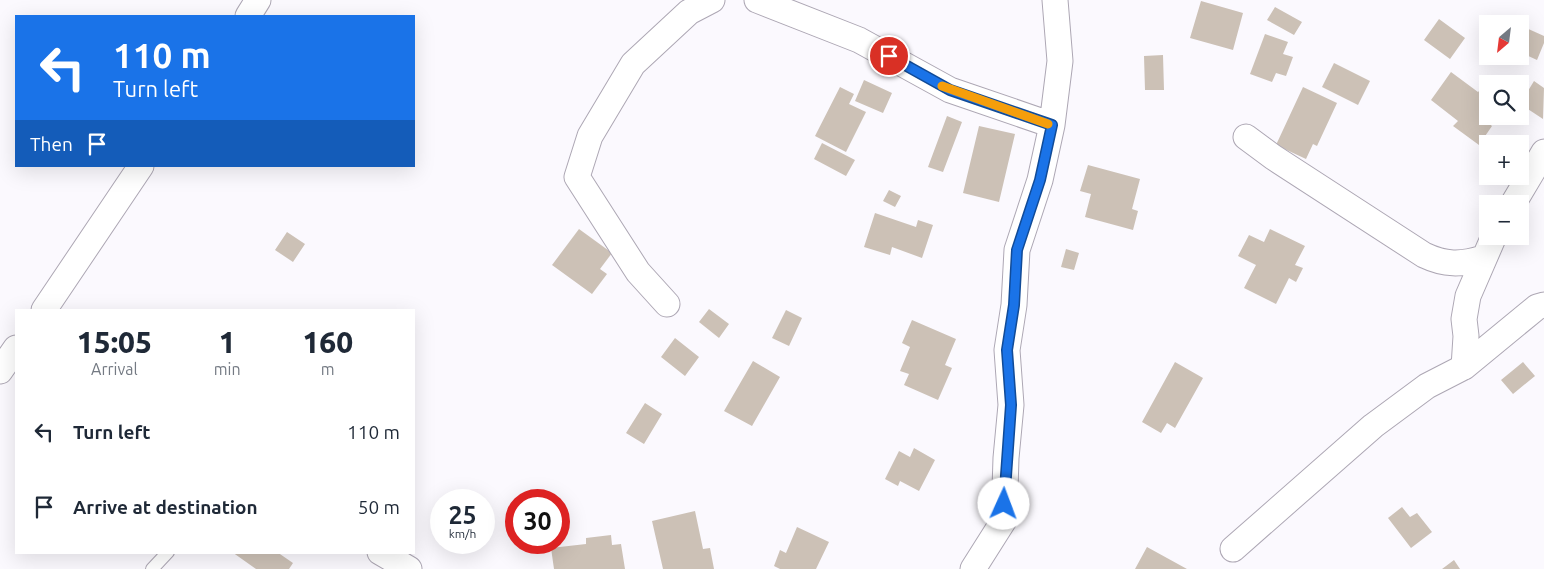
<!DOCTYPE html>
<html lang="en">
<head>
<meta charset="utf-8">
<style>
	:root { --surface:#fff; --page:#f6f6f7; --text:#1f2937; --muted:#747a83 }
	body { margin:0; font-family:Ubuntu,sans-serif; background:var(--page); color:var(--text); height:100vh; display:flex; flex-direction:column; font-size:19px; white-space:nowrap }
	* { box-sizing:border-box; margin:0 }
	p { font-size:16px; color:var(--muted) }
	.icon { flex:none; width:28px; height:28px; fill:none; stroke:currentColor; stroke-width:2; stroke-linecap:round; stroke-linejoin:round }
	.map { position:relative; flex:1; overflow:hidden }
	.sheet { position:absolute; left:15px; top:309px; width:400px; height:245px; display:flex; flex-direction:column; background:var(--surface); border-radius:0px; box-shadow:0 5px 20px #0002 }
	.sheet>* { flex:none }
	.hud { position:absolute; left:15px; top:15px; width:400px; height:152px; border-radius:0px; box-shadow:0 5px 20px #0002; background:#1a73e8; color:#fff; overflow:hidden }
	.needle { width:32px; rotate:208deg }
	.tools { position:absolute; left:1479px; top:15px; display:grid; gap:10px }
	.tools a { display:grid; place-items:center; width:50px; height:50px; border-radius:0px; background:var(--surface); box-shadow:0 5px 20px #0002; font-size:25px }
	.speed { position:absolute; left:430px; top:489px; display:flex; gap:10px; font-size:25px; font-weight:700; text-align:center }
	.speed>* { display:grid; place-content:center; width:65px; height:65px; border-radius:50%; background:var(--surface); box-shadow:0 5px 20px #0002; line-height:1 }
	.speed small { font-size:12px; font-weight:400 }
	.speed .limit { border:8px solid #d22; background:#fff; color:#111 }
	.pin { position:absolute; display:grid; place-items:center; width:42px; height:42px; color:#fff; margin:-21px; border:2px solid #fff; border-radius:50%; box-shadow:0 1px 5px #0007 }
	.me { position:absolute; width:55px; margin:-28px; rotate:2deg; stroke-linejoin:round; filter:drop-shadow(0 0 4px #0008) }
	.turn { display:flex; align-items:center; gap:18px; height:105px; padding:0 15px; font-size:22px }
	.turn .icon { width:65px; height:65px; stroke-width:2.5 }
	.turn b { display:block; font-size:35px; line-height:42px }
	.then { display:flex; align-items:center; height:48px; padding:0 15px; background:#0003; gap:10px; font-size:19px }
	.eta { display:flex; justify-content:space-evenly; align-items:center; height:85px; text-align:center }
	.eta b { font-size:30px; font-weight:800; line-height:35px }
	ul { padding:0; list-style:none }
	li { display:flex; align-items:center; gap:15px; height:75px; padding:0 15px }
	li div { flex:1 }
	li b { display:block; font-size:19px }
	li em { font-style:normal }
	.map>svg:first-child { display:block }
	.building { fill:#ccc1b6 }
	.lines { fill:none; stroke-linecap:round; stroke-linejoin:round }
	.lane-casing { stroke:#ada7b4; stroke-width:14 }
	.street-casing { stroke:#ada7b4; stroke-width:27 }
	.lane { stroke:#fff; stroke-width:12 }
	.street { stroke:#fff; stroke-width:25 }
	.route-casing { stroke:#114b97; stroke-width:12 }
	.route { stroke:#1a73e8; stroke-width:9 }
	.slow { stroke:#f59e0b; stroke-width:9 }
</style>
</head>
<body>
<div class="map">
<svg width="1544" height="569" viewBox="0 0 1544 569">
	<rect width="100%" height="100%" fill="#fbf9fe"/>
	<path class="building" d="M 1201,1 L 1243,13 L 1233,50 L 1190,38 Z
		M 1275,7 L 1302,22 L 1294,35 L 1267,20 Z
		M 1439,19 L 1465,38 L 1450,59 L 1424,40 Z
		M 1524,27 L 1544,36 L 1544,43 L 1537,60 L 1520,52 L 1520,36 Z
		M 1265,34 L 1288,42 L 1283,54 L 1293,57 L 1286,76 L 1276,73 L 1272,82 L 1250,74 Z
		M 1163,55 L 1164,90 L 1145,90 L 1144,56 Z
		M 1334,63 L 1370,81 L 1358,105 L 1322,87 Z
		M 1451,72 L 1478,92 L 1481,89 L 1488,94 L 1488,116 L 1491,116 L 1487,122 L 1492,126 L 1479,145 L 1453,126 L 1458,121 L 1431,100 Z
		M 864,80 L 892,93 L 883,113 L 855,101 Z
		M 1534,81 L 1544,88 L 1543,119 L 1520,104 Z
		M 840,87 L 854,94 L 849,104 L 866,112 L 846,152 L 815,136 Z
		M 1303,87 L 1337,103 L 1317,146 L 1313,144 L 1306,159 L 1276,145 Z
		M 947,116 L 962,122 L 943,172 L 928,167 Z
		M 979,126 L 1015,134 L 999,202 L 963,193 Z
		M 822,143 L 855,160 L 846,176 L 814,159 Z
		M 1088,165 L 1140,179 L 1132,209 L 1138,211 L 1133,230 L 1085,217 L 1091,194 L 1080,191 Z
		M 889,190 L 901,196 L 895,207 L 883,201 Z
		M 875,213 L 916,227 L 918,220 L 933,225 L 922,258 L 892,247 L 890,255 L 864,247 Z
		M 579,229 L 612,253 L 600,269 L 607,274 L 592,294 L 552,265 Z
		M 1270,229 L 1305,246 L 1295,265 L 1303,268 L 1296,282 L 1289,278 L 1276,304 L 1244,288 L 1256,265 L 1238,256 L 1249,235 L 1264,242 Z
		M 287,232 L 305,244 L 293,262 L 275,250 Z
		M 1066,249 L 1079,253 L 1074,270 L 1061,267 Z
		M 709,309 L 729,324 L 719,338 L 699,322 Z
		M 786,310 L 802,318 L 789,346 L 772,338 Z
		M 912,320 L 956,339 L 945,365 L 952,368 L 938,400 L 904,385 L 909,374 L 900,371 L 910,347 L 902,343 Z
		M 675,338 L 699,357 L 685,376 L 661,357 Z
		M 753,361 L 780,377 L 752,426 L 724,411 Z
		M 1175,362 L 1203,378 L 1175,428 L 1167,423 L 1161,433 L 1142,422 Z
		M 1523,362 L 1535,376 L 1513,394 L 1501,380 Z
		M 645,403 L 662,414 L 644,444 L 626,433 Z
		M 914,448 L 935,460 L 919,491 L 900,481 L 898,486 L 885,479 L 899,451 L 910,457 Z
		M 1402,507 L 1410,517 L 1417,513 L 1432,532 L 1411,548 L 1388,518 Z
		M 695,511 L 703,549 L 710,548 L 714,569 L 663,569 L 652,521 Z
		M 797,527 L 829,542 L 816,569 L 780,569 L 774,566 L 780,550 L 786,553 Z
		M 611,535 L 612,545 L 621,544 L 625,569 L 554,569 L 551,548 L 586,544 L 586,538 Z
		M 1147,547 L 1187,569 L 1135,569 Z
		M 232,552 L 277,552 L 293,563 L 289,569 L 256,569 Z
		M 1454,560 L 1460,569 L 1442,569 Z"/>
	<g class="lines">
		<g class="lane-casing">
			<path id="lane" d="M 152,569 L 168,552"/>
		</g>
		<g class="street-casing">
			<path id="street" d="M 757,0 L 859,40 L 950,90 L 1052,125
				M 248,16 L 258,0
				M 1246,137 L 1273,157 L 1424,255 C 1445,265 1461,265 1483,258
				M 1513,204 L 1544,152
				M 667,304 L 638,272 L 577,177 L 590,136 L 633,64 L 689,12 L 712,0
				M 44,310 L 141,166
				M 1464,367 L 1466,336 L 1464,319 L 1468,296 L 1494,236
				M 0,371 L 16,348
				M 1233,549 L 1373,426 L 1427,386 L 1464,367 L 1537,307 L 1544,305
				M 380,552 L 409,569
				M 973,569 L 1004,520 L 1006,458 L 1011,405 L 1007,350 L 1014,305 L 1017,250 L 1040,180 L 1052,125 L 1060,61 L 1055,0"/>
		</g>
		<use href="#lane" class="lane"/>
		<use href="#street" class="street"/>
	</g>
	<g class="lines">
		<g class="route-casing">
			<path id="route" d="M 889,56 L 950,90 L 1052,125 L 1040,180 L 1017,250 L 1014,305 L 1007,350 L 1011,405 L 1004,504"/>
		</g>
		<use href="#route" class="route"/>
		<path class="slow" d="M 942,86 L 1048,124"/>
	</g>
</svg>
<div class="tools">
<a><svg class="needle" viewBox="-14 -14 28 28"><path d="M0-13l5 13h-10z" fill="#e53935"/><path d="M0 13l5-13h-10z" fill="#747a83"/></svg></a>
<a><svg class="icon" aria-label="search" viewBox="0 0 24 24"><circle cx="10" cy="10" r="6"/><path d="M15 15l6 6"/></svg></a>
<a>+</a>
<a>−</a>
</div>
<div class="speed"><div>25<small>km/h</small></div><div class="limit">30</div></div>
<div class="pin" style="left:889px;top:56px;background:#d93025"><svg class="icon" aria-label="arrive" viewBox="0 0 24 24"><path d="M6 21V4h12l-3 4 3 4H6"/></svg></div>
<svg class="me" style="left:1004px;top:504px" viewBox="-20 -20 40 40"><circle r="19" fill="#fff"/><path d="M0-13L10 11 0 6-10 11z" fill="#1a73e8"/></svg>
<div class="hud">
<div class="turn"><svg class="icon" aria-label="left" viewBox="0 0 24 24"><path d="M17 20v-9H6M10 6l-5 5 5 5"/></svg><div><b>110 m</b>Turn left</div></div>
<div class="then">Then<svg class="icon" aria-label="arrive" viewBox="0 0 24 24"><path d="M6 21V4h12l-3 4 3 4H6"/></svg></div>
</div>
<section class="sheet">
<div class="eta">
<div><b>15:05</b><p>Arrival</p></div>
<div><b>1</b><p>min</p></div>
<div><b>160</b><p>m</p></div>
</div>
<ul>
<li><svg class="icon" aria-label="left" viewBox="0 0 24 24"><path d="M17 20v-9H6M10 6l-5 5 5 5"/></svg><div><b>Turn left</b></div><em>110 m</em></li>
<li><svg class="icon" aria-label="arrive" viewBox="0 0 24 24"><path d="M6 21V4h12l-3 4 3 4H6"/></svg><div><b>Arrive at destination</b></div><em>50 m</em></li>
</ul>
</section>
</div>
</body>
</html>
